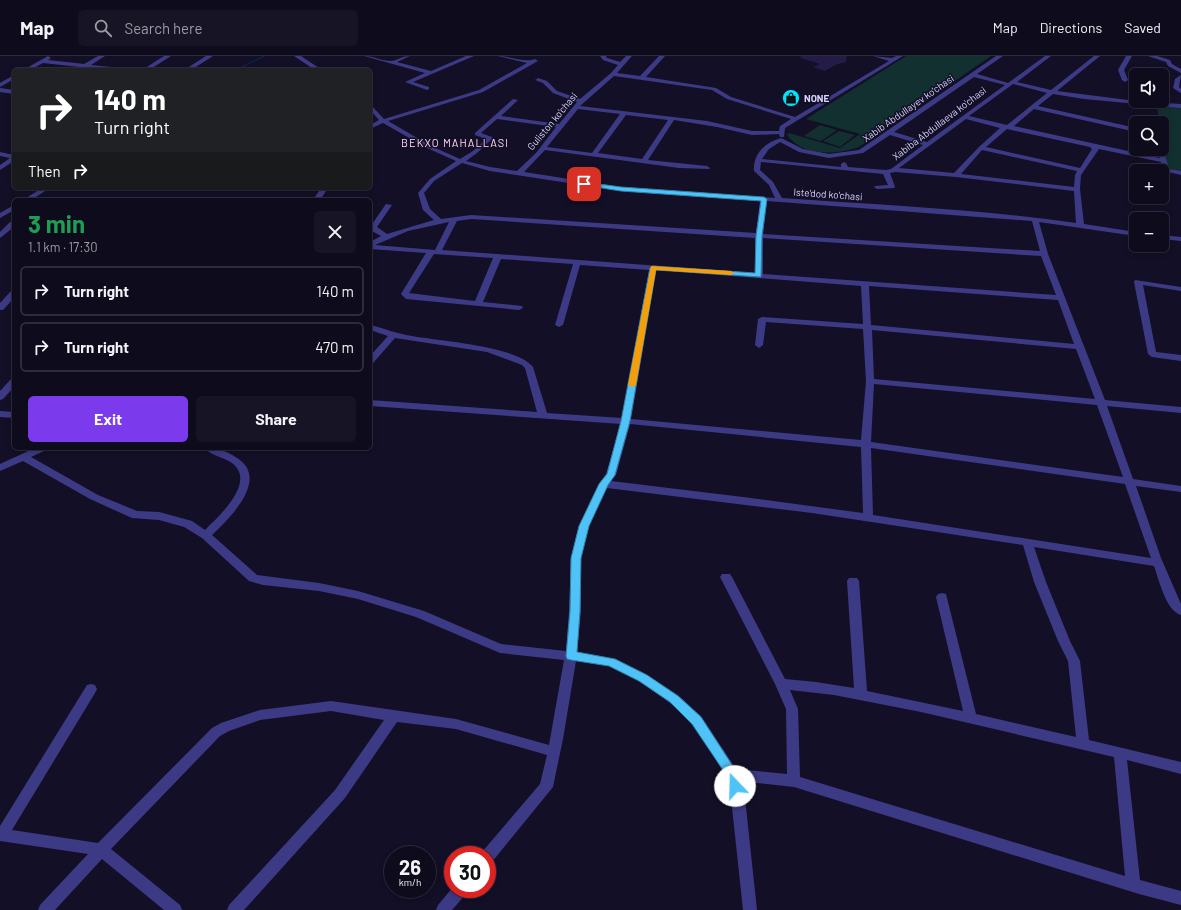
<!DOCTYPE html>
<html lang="en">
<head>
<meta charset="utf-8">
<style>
	:root { --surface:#0e0b1c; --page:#171425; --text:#f1f3f6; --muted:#9b9ba3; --line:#2e2b3b; --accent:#7c3aed }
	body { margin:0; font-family:Barlow,sans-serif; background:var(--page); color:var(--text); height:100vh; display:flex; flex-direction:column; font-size:15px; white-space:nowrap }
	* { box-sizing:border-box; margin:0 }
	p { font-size:13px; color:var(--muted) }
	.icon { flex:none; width:22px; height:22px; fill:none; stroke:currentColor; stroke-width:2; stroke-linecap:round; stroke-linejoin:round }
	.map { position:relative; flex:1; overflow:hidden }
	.details { position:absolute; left:12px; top:142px; width:360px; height:252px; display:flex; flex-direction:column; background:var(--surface); border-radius:6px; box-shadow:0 2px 6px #0003,0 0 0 1px var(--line) }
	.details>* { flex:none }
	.guide { position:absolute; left:12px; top:12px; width:360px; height:122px; border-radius:6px; box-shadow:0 2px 6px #0003,0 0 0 1px var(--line); background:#202124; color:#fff; overflow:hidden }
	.tools { position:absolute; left:1129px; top:12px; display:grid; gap:8px }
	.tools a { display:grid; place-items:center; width:40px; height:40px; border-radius:6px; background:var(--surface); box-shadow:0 2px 6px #0003,0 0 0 1px var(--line); font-size:20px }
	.speed { position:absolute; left:384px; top:790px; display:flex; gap:8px; font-size:20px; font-weight:700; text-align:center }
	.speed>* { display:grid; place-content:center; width:52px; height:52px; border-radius:50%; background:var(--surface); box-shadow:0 2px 6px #0003,0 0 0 1px var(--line); line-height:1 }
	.speed small { font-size:10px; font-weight:400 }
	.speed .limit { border:6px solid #d22; background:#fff; color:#111 }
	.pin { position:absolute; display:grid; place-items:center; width:34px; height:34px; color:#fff; margin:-17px; border-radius:8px; box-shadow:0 2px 6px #0006 }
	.me { position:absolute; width:44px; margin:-22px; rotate:339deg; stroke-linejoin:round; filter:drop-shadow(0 0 3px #0008) }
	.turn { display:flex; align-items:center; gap:14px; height:84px; padding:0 16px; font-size:18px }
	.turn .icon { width:52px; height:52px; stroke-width:2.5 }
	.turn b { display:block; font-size:28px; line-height:34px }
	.then { display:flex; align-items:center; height:38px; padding:0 16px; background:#0003; gap:8px; font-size:15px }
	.round { display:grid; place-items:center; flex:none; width:42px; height:42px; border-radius:6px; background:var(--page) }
	.summary { display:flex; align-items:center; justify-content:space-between; height:68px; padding:0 16px }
	h1 { font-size:24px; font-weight:700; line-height:30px; color:#1e9e55 }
	.cta { display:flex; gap:8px; margin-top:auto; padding:8px 16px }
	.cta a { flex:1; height:46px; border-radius:6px; background:var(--accent); color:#fff; font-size:16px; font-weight:700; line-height:46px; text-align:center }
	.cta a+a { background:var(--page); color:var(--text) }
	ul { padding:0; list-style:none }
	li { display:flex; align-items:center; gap:12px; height:50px; margin:0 8px 6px; padding:0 8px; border:2px solid var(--line); border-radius:6px }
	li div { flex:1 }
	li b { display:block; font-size:15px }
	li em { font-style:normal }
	header { display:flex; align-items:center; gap:24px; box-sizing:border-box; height:56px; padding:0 20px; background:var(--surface); border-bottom:1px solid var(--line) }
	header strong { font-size:19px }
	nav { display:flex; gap:22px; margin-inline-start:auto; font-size:14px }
	.search { width:280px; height:36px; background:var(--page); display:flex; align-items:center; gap:10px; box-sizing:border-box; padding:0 14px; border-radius:6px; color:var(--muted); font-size:15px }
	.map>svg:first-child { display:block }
	.green { fill:#12302f }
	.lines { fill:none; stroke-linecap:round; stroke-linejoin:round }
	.stream { stroke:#0c2248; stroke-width:1.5 }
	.building { fill:#241b47 }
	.minor { fill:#3d3a85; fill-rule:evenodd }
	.route { fill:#4fc3f7; stroke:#337fa1 }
	.slow { fill:#f59e0b }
	.labels { text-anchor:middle; stroke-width:3; stroke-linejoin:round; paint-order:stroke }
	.far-poi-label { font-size:10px; font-weight:bold; fill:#d9d4ff; stroke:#130f26; text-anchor:start }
	.far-street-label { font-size:10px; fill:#d9d4ff; stroke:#130f26 }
	.far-neighbourhood-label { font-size:11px; letter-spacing:1px; fill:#ffd6f0; stroke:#130f26 }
</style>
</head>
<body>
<header>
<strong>Map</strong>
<div class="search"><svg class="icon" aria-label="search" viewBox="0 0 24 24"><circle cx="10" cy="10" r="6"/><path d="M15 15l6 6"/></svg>Search here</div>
<nav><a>Map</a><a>Directions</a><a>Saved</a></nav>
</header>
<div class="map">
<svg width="1181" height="854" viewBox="0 0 1181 854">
	<rect width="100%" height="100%" fill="#130f26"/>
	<path class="green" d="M 906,0 L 991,0 L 859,91 C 836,99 803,101 787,79 L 789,77 L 840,92 L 860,78 L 806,63 Z
		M 1157,48 L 1181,50 L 1181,115 L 1168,113 L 1162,93 L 1162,67 L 1159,67 Z
		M 820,69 L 837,74 L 821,85 L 804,80 Z
		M 839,75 L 855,79 L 840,91 L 823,85 Z"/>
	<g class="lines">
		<path class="stream" d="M 236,14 L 264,0"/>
	</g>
	<path class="building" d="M 801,0 L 847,0 L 846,6 L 835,9 L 825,15 L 813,11 L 820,8 L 800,2 Z"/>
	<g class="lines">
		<path class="minor" d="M 48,0 L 51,2 L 48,4 L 84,8 L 98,0 L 105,0 L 91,9 L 122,12 L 125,14 L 107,14 L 43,7 L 30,14 L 23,14 Z
			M 164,0 L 171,0 L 149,14 L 142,14 Z
			M 206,0 L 213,0 L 191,14 L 184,14 Z
			M 294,0 L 301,0 L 322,14 L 315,14 Z
			M 364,0 C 373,0 382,5 391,5 C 396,5 402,0 410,0 L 397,6 L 431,15 L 466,0 L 474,0 L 413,26 L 429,31 L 429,33 L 427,34 L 405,26 L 425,17 Z
			M 498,0 C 510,0 525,7 535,3 L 538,5 L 483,36 L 388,65 L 431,90 L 460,103 L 473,95 L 486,83 L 475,79 L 475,77 L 513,43 L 518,44 L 501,60 L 559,68 L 577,46 L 553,37 L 543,27 L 535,24 L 538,22 L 547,25 L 557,35 L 580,43 L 611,17 L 618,9 L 603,4 L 600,0 L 606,0 L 607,2 L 620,6 L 626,0 L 632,0 L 617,17 L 640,20 L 659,0 L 665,0 L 646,21 L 716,32 L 731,41 L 795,61 L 889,5 L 873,0 L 892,2 L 896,0 L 903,0 L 785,72 L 784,81 L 780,81 L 779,78 L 752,79 L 717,71 L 674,64 L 648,104 L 707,110 L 710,112 L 709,113 L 679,112 L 545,94 L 524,116 L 621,131 L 775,142 L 769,129 L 754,115 C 753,98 764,87 781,82 L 803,93 L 829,98 L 859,94 L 996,0 L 1003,0 L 977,18 L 1008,27 L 1045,0 L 1051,0 L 1017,26 L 1051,34 L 1094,0 L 1100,0 L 1057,35 L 1136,45 L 1181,48 L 1181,52 L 1084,43 L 1053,38 L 1038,50 L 1136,72 L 1136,76 L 1034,53 L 1014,70 L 1160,102 L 1158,93 L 1163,92 L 1169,113 L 1181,115 L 1181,119 L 1164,115 L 1161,106 L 1099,93 L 1081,119 L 1080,133 L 1084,168 L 1136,176 L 1136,180 L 1039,166 L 1048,198 L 1105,344 L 1181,351 L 1181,357 L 1107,350 L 1133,423 L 1181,430 L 1181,436 L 1136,430 L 1161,502 L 1181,548 L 1181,559 C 1166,555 1159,524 1154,510 L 1034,491 L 1046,526 L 1070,585 L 1080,605 L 1089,684 L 1181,706 L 1181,718 L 1127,704 L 1140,824 L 1181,835 L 1181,849 L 1139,838 L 794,731 L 740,725 L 745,742 L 757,854 L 743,854 L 731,742 L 726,720 L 693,668 L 670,647 L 639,625 L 609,610 L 576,605 L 563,683 L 553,731 L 492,806 L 487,808 L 487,799 L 481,799 L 482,796 L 540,728 L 547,699 L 456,673 L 397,666 L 345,742 L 244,854 L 227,854 L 229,849 L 335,734 L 384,664 L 331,655 L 260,664 L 229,675 L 220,680 L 111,793 L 180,849 L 182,854 L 164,854 L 102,803 L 55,854 L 38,854 L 40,849 L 88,798 L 0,785 L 0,770 L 87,629 L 91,628 L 95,629 L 97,633 L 95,637 L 12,774 L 98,787 L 212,672 L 221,667 L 260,654 L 331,645 L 456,663 L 549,689 L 564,604 L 500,597 L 416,561 L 358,543 L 319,535 L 263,529 L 249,525 L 202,482 L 184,471 L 159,464 L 132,462 L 90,443 L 23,405 L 0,415 L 0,408 L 35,392 L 48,392 L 46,394 L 31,401 L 98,439 L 137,455 L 159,456 L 192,465 L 205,474 C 219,460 257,426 232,407 C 224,401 211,400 205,392 C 218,392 227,395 237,402 C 270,423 230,462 212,479 L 257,519 L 319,527 L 358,535 L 424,555 L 501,588 L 566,595 L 569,555 L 571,502 L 579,470 L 599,428 L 606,418 L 621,368 L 370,350 L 370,344 L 537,356 L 525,312 L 522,309 L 487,296 L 395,282 L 373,307 L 370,308 L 370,300 L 388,280 L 370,274 L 370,269 C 384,272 397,278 412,280 C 439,285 517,290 533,311 L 547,357 L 622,362 L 649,214 L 580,209 L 563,269 L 559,271 L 555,269 L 573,208 L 501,203 L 483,246 L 522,250 L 523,252 L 519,254 L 406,243 L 401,238 L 426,197 L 370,193 L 370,186 L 381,180 L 370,174 L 370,171 L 386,148 L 392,149 L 377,171 L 387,178 L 434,164 L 423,154 L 418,137 L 430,123 L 456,105 L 427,92 L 383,67 L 370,73 L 370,69 L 379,64 L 370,54 L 370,48 L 384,63 L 479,34 L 527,7 ZM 614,20 L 712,34 L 727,43 L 791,63 L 780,70 L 779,75 L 752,75 L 707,65 L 580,50 ZM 974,21 L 1005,29 L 927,86 L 894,76 ZM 1013,28 L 1047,37 L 1007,69 L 969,60 ZM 578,53 L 620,58 L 592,97 L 547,91 ZM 626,59 L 668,64 L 642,103 L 598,97 ZM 497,63 L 556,71 L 536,97 L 517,115 L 490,111 L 466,105 L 477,97 L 492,83 L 492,81 L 481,77 ZM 966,63 L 1000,72 L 979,91 L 954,117 L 899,112 ZM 1007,73 L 1090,91 L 1092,93 L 1080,112 L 986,91 ZM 890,79 L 923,89 L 891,113 L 886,114 L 848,111 L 846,107 L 844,106 L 841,108 L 841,111 L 762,103 L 769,93 L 780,86 L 799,96 L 829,102 L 863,97 ZM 982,94 L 1077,115 L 1075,119 L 1074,131 L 961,118 ZM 761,106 L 883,118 L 888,129 L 875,130 L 874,131 L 877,133 L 894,132 L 895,131 L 890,117 L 895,116 L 956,121 L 1074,135 L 1076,167 C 979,153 880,149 782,142 L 773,126 L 760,114 ZM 462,107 L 490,115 L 621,135 L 760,145 L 756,177 L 471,159 L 441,163 L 430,153 L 424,137 L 434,125 ZM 767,145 L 1032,165 L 1040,195 L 763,178 ZM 471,163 L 755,182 L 755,217 L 442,194 L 457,165 ZM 449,166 L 435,194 L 375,189 L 408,175 ZM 763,182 L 1041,200 L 1056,239 L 763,218 ZM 434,198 L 493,202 L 475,245 L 409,237 ZM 656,214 L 861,230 L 863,268 L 762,261 L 758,263 L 755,289 L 759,292 L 763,289 L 766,266 L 863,273 L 866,325 L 861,384 L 631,363 ZM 869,230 L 1058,244 L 1074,288 L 871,269 ZM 872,274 L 1076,293 L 1095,343 L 874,323 ZM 874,328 L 1097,349 L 1123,421 L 871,386 ZM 630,368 L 861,391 L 863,457 L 743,441 L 611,425 L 616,419 ZM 871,392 L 1125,428 L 1151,502 L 873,459 ZM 607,432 L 812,457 L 1023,489 L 1034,526 L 1058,585 L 1068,605 L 1076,681 L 976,658 L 946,538 L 942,537 L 938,538 L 936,541 L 963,655 L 867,635 L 859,525 L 857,522 L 849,522 L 847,525 L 854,632 L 816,626 L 785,623 L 732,521 L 730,518 L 722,518 L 720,521 L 775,628 L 786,653 L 787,718 L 736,713 L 701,660 L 678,639 L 647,619 L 615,603 L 577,596 L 581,555 L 581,502 L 589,470 ZM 790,634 L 834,639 L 921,656 L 1114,701 L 1125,820 L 800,721 L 798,653 Z
			M 1126,0 L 1132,0 L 1124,14 L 1128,24 L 1125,26 L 1122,24 L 1118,14 Z
			M 1148,0 L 1157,0 L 1170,4 L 1172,8 L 1181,13 L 1181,17 L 1168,10 L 1166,6 Z
			M 14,19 L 14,23 L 0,31 L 0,27 Z
			M 1181,19 L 1179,31 L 1181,33 L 1181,37 L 1173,32 L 1175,23 Z
			M 0,32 L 14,34 L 14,38 L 0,36 Z
			M 0,96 L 14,99 L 14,105 L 0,114 L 0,109 L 10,102 L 0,100 Z
			M 42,132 L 50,132 L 31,144 L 23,144 Z
			M 321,132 L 328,132 L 320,144 L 313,144 Z
			M 14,149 L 14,154 L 0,162 L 0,157 Z
			M 10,166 L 14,166 L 14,171 L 0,182 L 0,176 Z
			M 1162,179 L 1181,181 L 1181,185 L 1162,183 Z
			M 1135,224 L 1181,231 L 1181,235 L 1143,229 L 1156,296 L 1181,299 L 1181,305 L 1152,301 L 1148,298 L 1134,226 Z
			M 11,235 L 14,235 L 14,242 L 3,254 L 0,254 L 0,247 Z
			M 14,322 L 14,331 L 3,343 L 0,344 L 0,335 L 11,323 Z
			M 0,355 L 14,356 L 14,362 L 0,361 Z
			M 453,831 L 453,833 L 468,833 L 466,838 L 452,854 L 436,854 L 438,849 Z"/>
	</g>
	<path class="route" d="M 584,126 L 621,131 L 764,141 L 767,143 L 762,180 L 761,221 L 656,214 L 630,365 L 615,419 L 608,429 L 589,470 L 581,502 L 580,555 L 577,596 L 615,603 L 647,619 L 678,640 L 701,661 L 736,715 L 741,730 L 739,734 L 735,736 L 731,734 L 727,720 L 692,668 L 670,646 L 639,625 L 609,610 L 571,604 L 567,603 L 566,600 L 570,555 L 571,502 L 579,470 L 599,428 L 607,418 L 621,365 L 650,212 L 653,210 L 755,217 L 756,180 L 761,145 L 621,135 L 582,129 L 581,128 Z"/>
	<path class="slow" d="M 651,210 L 731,215 L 734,217 L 731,219 L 656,214 L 636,329 L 632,331 L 628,329 Z"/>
	<defs>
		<g id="shop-disc" transform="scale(0.9)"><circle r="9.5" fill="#00e5ff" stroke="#130f26"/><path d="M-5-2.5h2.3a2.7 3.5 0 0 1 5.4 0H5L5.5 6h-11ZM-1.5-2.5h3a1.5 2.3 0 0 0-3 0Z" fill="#111"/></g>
	</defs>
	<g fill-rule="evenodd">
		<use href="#shop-disc" x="791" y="42"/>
	</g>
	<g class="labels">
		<g class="far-poi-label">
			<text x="804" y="46">NONE</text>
		</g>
		<g class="far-street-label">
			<text transform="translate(908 52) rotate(-35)" y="4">Xabib Abdullayev ko'chasi</text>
			<text transform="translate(552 65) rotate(-50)" y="4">Guliston ko'chasi</text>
			<text transform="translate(939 67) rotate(-37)" y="4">Xabiba Abdullaeva ko'chasi</text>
			<text transform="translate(828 138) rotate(4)" y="4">Iste'dod ko'chasi</text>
		</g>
		<g class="far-neighbourhood-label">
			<text x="455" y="91">BEKXO MAHALLASI</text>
		</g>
	</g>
</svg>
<div class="tools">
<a><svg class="icon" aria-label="sound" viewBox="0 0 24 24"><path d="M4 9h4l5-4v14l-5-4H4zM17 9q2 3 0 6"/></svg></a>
<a><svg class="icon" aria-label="search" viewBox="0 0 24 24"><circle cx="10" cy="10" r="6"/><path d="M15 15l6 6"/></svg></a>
<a>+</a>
<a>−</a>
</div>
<div class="speed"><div>26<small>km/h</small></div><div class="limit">30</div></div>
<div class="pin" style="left:584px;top:128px;background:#d93025"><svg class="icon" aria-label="arrive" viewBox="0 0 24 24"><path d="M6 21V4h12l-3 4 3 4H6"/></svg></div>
<svg class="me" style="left:735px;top:730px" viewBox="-20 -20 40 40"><circle r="19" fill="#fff"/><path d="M0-13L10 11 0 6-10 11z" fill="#4fc3f7"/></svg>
<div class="guide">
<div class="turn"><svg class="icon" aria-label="right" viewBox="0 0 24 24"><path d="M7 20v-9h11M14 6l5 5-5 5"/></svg><div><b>140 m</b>Turn right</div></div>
<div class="then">Then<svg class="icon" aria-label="right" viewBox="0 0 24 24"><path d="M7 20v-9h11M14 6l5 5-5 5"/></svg></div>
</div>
<section class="details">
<div class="summary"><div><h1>3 min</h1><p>1.1 km · 17:30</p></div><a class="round"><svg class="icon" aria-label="close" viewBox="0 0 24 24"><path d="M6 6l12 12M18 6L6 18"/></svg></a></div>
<ul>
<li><svg class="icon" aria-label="right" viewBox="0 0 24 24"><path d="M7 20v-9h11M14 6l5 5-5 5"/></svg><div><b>Turn right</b></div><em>140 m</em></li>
<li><svg class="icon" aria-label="right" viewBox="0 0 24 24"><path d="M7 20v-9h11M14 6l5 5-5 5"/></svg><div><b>Turn right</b></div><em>470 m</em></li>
</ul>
<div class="cta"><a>Exit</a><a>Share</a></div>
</section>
</div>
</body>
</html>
